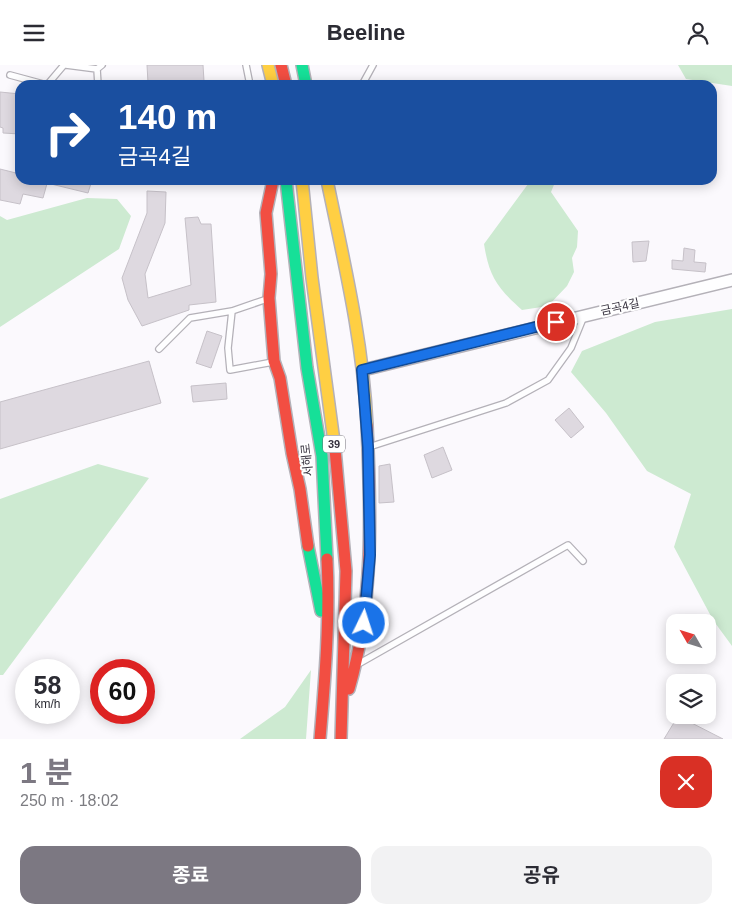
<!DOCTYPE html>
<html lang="ko">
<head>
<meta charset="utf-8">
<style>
	:root { --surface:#fff; --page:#f2f2f3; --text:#2b2b33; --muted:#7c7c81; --accent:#7c7882 }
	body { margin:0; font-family:Helvetica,"Noto Sans KR",sans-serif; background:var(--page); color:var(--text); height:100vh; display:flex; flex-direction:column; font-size:19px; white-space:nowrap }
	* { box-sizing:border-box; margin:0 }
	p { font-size:16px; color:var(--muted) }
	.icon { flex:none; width:28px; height:28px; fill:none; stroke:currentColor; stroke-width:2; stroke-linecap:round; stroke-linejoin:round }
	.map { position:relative; height:674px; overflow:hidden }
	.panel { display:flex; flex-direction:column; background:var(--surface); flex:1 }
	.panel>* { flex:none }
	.hud { position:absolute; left:15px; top:15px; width:702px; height:105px; border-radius:15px; box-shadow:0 2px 12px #0003; background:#1a4fa0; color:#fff; overflow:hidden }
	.needle { width:32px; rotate:309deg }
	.tools { position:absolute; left:666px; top:549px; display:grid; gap:10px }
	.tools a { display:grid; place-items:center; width:50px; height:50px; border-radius:10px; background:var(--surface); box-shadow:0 2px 12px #0003; font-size:25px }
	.speed { position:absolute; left:15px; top:594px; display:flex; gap:10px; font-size:25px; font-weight:700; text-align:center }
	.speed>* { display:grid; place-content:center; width:65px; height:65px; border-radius:50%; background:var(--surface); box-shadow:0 2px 12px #0003; line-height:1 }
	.speed small { font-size:12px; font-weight:400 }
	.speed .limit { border:8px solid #d22; background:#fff; color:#111 }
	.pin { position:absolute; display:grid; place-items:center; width:42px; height:42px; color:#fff; margin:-21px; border:2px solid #fff; border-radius:50%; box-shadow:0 1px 5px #0007 }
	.me { position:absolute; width:55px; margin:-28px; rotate:4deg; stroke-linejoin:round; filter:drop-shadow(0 0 4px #0008) }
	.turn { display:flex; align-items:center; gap:18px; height:105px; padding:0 20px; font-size:22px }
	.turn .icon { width:65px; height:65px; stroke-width:2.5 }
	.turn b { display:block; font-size:35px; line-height:42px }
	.round { display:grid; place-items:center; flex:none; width:52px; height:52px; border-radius:15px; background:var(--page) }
	.head { display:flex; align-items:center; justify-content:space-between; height:85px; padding:0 20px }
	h1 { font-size:30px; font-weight:700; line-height:38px; color:var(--accent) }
	.action { display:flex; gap:10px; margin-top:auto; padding:10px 20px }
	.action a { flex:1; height:58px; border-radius:15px; background:var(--accent); color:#fff; font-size:20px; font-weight:700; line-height:58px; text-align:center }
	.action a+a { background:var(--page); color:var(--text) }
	header { display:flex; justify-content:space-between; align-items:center; height:65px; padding:0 20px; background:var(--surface); font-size:22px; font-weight:700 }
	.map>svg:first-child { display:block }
	.green { fill:#cdead1 }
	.building { fill:#ded9e0; stroke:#c6c1c8 }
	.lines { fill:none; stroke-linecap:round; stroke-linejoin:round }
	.lane-casing { stroke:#b4b1b8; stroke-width:8 }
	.street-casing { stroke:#b4b1b8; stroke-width:14 }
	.fast-casing { stroke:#b4b1b8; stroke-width:14 }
	.slow-casing { stroke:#b4b1b8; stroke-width:14 }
	.jam-casing { stroke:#b4b1b8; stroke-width:14 }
	.lane { stroke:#fefeff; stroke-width:5.5 }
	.street { stroke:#fefeff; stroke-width:11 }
	.fast { stroke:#16e098; stroke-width:11 }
	.slow { stroke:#ffcf43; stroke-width:11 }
	.jam { stroke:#f24e42; stroke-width:11 }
	.route-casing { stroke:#114b97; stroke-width:12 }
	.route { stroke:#1a73e8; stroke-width:9 }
	.labels { text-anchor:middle; stroke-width:4; stroke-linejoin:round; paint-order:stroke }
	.shield { fill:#fff; stroke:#737079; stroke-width:1 }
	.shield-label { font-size:11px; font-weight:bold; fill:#37323f }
	.street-label { font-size:12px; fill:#37323f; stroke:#fff }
</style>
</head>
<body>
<header><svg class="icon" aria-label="menu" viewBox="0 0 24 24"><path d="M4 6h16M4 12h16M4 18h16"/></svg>Beeline<svg class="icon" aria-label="person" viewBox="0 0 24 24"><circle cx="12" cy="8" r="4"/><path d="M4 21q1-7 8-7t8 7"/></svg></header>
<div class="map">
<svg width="732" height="674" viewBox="0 0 732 674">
	<rect width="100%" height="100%" fill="#fbf9fd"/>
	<path class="green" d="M 678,0 L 732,0 L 732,21 L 686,14 Z
		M 531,115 L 556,115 L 551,127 L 578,166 L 577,182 L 572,193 L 574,207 L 567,221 L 548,241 L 522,245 C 497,223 489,211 484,179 Z
		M 87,133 L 117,134 L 131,151 L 119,184 L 0,262 L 0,151 L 7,155 Z
		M 732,244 L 732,581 L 713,555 L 674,482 L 691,429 L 647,406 L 606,348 L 571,307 L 582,286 L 655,257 Z
		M 98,399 L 149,413 L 3,610 L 0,610 L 0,434 Z
		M 311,605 L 306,674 L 240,674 L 285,642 Z"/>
	<path class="building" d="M 147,0 L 203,0 L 204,16 L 148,18 Z
		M 0,27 L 20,29 L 20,69 L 3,68 L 3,63 L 0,62 Z
		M 0,104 L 20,109 L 20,115 L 48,115 L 43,133 L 23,129 L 20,139 L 0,135 Z
		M 51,115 L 92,115 L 88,128 L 51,119 Z
		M 147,126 L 166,127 L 165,158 L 145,209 L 148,233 L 191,220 L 185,153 L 198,152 L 201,159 L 211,159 L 216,237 L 189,240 L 189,245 L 142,261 L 128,235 L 122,213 L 147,148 Z
		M 649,176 L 646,196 L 633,197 L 632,177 Z
		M 684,183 L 695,185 L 694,197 L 706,198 L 705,207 L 672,204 L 672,195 L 683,196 Z
		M 207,266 L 222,271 L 211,303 L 196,298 Z
		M 149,296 L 161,338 L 0,384 L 0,337 Z
		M 226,318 L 227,334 L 193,337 L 191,321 Z
		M 569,343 L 584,362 L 571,373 L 555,355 Z
		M 443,382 L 452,405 L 432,413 L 424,390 Z
		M 390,399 L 394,437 L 379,438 L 379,401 Z
		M 678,651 L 723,674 L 664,674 Z"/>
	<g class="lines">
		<g class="lane-casing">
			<path id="lane" d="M 66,0 L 97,4
				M 246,0 L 250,20
				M 10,10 L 47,20 L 64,0
				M 98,20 L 97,4 L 102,0
				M 362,20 L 373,0
				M 232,246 L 228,283 L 230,305 L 273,297
				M 159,284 L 190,253 L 232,246 L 267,234
				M 369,382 L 506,338 L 548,315 L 571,283 L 584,251
				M 360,598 L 568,480 L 583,496"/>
		</g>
		<g class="street-casing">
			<path id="street" d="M 363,305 L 732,215"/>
		</g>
		<g class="fast-casing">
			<path id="fast" d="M 302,0 L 306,20
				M 286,115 L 307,303 L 322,391 L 327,494
				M 308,481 L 321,546"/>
		</g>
		<g class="slow-casing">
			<path id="slow" d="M 268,0 L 273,20
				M 302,115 L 312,213 L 335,384
				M 327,115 C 344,197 363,276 367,360"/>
		</g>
		<g class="jam-casing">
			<path id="jam" d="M 281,0 L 286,20
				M 273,115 L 266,148 L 271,209 L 269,233 L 274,296 L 280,313 L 292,388 L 300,424 L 308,481
				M 335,384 L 346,506 L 341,674
				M 349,624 C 374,538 371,448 367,360
				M 320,674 C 325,614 330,554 327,494"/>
		</g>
		<use href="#lane" class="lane"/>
		<use href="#street" class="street"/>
		<use href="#fast" class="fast"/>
		<use href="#slow" class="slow"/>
		<use href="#jam" class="jam"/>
	</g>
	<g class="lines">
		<g class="route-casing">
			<path id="route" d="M 364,558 L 370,490 L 368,382 L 362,305 L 556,257"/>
		</g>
		<use href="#route" class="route"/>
	</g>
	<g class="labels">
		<rect class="shield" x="323" y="370.5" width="22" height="17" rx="4"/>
		<g class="shield-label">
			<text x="334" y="383">39</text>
		</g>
		<g class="street-label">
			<text transform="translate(620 242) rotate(-13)" y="4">금곡4길</text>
			<text transform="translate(307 395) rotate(-96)" y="4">서해로</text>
		</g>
	</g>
</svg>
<div class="tools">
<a><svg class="needle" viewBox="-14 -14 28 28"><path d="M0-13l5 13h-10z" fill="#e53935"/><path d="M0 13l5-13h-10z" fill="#7c7c81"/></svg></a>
<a><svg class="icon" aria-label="layers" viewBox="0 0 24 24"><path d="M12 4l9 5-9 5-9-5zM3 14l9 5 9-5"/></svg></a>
</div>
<div class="speed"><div>58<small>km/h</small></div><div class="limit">60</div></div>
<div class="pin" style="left:556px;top:257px;background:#d93025"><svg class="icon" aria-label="arrive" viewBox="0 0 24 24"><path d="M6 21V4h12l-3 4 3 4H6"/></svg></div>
<svg class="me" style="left:364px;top:558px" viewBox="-20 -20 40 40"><circle r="17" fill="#1a73e8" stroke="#fff" stroke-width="3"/><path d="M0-11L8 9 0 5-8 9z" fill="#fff"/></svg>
<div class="hud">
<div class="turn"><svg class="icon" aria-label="right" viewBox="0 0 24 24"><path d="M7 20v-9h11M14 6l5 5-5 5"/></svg><div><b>140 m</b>금곡4길</div></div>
</div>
</div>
<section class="panel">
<div class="head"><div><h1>1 분</h1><p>250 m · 18:02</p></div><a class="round" style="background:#d93025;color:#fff"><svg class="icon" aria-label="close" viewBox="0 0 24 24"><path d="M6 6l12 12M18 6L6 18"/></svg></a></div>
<div class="action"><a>종료</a><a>공유</a></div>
</section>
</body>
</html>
